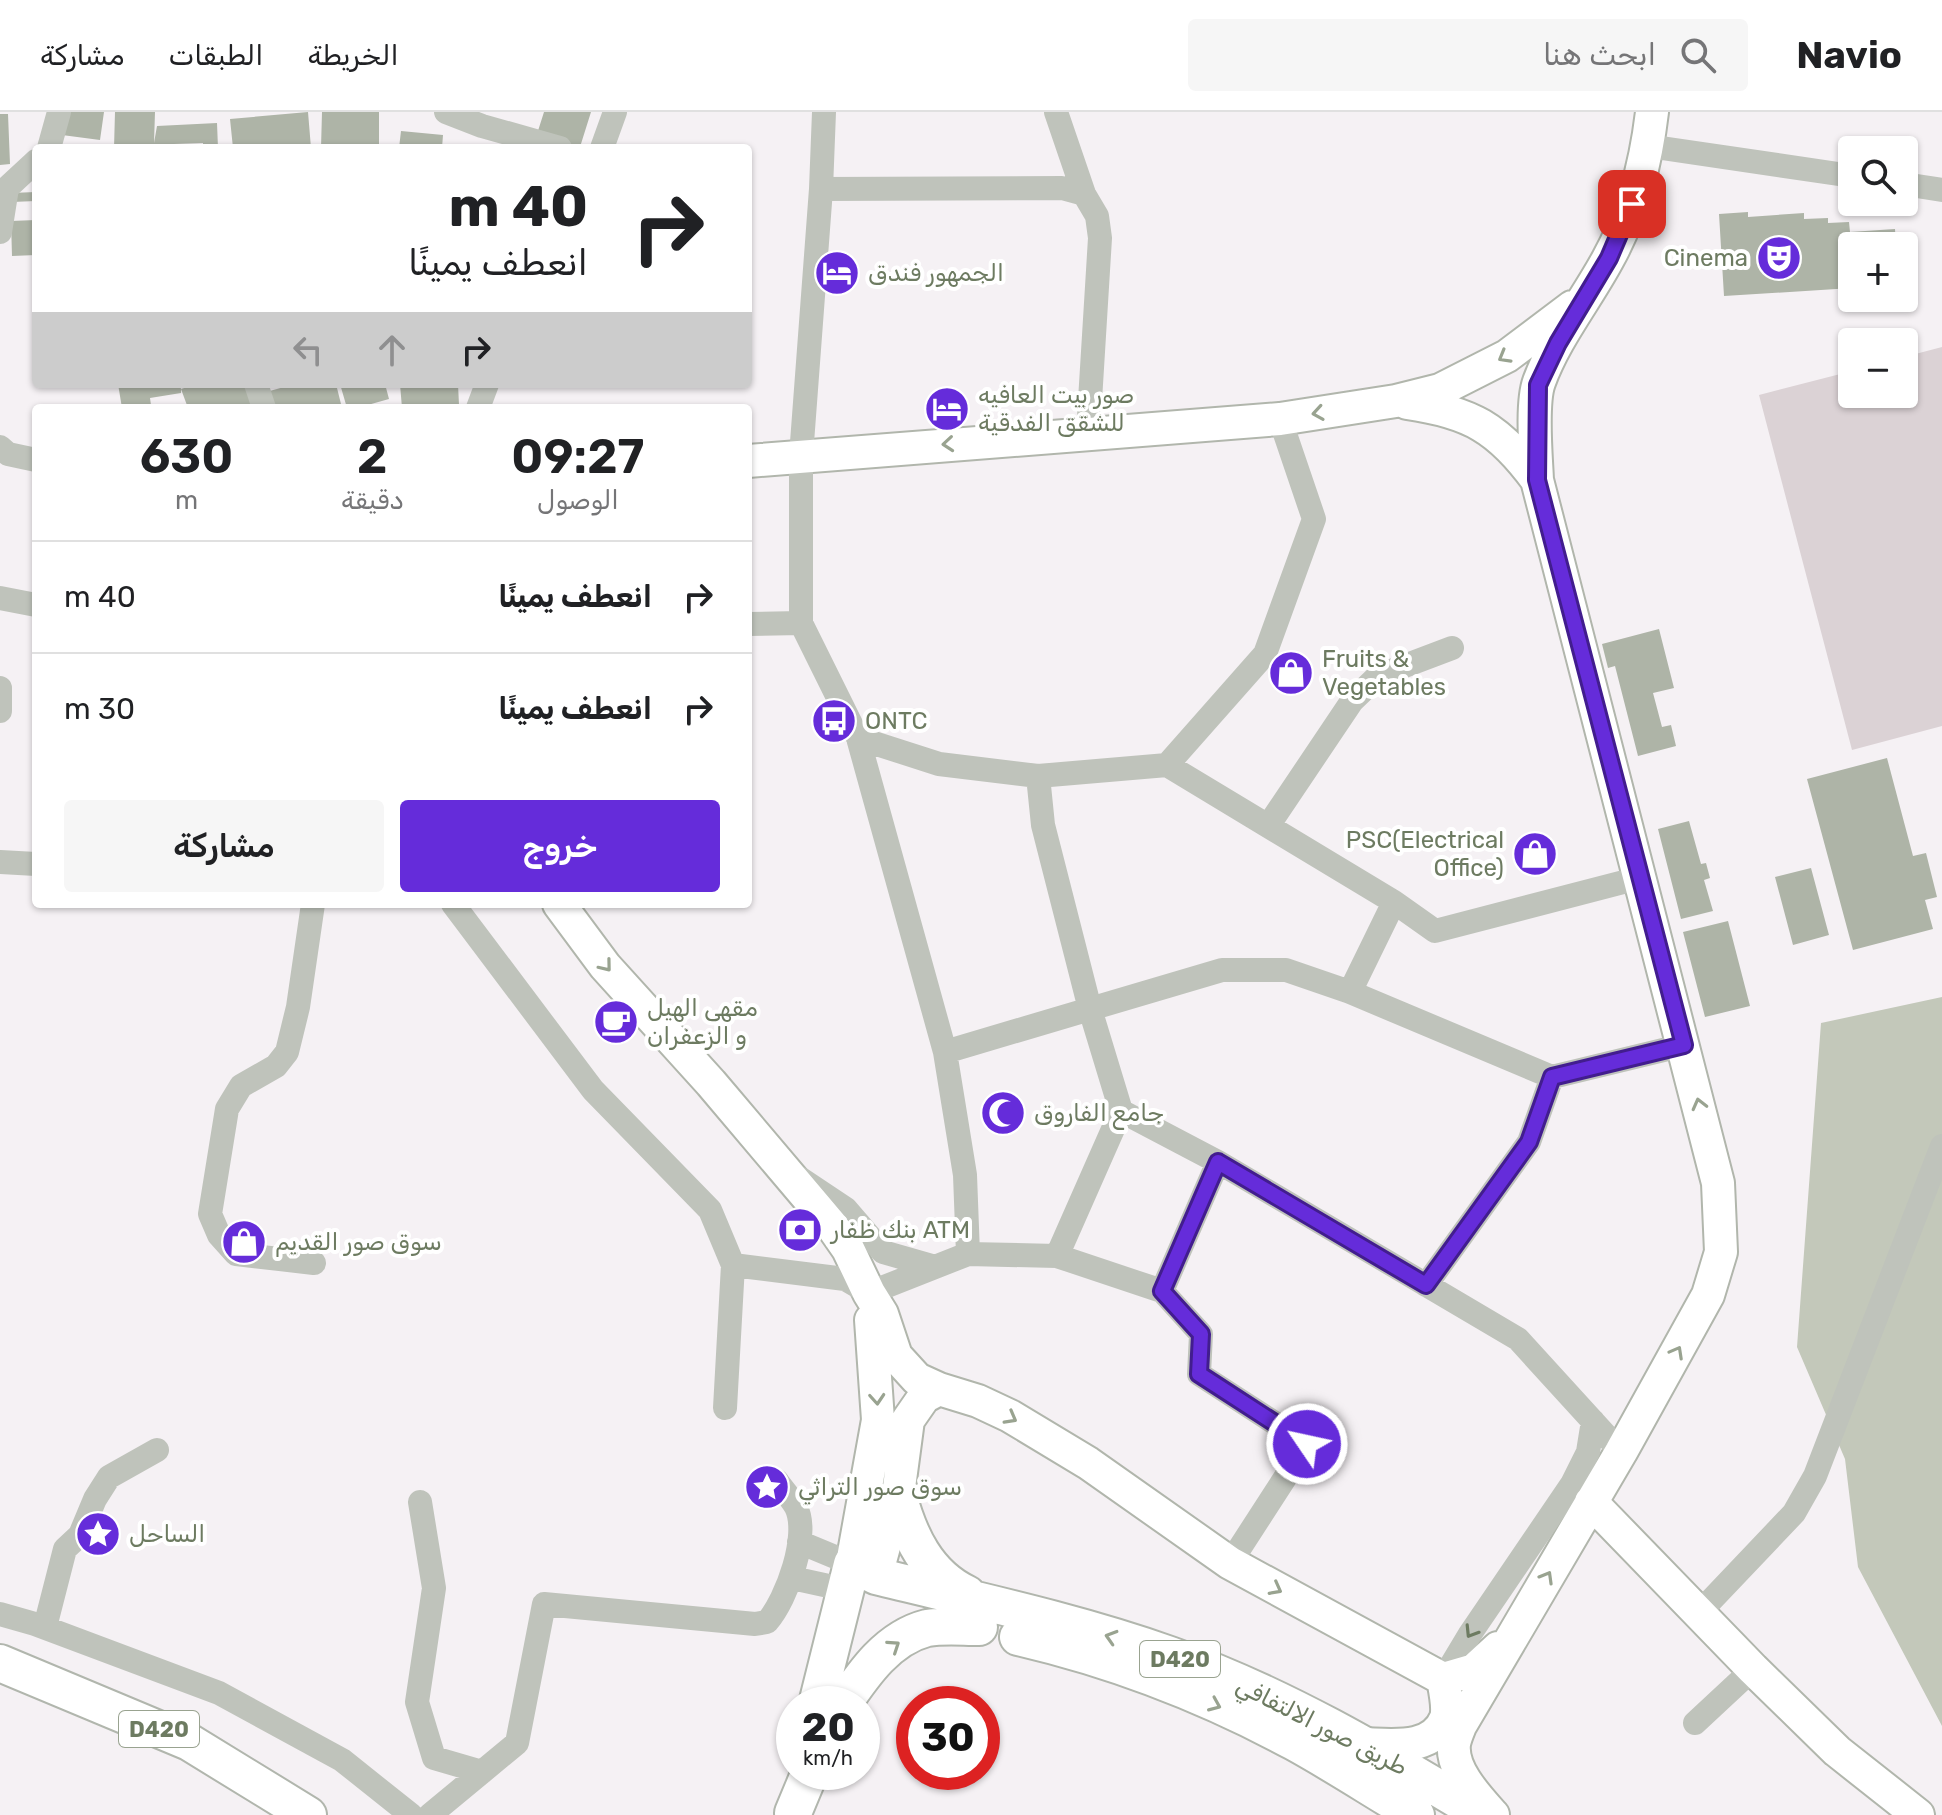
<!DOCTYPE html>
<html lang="ar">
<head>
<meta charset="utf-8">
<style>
	:root { --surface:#fff; --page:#f6f6f6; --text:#202124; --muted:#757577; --line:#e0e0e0; --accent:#652cda }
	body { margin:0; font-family:Rubik,Cairo,sans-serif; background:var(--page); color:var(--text); direction:rtl; height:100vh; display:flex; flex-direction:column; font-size:30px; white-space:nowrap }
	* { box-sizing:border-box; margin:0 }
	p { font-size:26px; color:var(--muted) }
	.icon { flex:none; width:44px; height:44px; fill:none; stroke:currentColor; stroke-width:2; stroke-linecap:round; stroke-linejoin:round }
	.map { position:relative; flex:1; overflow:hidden; direction:ltr }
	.sheet { position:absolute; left:32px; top:292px; width:720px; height:504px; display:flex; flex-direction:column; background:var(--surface); border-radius:8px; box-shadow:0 2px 6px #0004; direction:rtl }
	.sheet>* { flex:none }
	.hud { position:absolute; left:32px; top:32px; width:720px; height:244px; border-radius:8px; box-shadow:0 2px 6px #0004; direction:rtl; background:#fff; color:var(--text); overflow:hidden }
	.controls { position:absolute; left:1838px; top:24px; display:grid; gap:16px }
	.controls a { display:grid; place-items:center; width:80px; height:80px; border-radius:8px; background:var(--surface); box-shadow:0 2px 6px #0004; font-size:40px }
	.speed { position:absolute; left:776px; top:1574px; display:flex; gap:16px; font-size:40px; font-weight:700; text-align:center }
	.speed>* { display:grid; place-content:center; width:104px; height:104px; border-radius:50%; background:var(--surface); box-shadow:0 2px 6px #0004; line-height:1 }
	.speed small { font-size:20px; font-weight:400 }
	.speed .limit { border:12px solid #d22; background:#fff; color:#111 }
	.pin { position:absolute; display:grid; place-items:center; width:68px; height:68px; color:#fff; margin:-34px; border-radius:16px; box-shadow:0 4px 12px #0006 }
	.me { position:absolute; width:88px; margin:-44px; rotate:304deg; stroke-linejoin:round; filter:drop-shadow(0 0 6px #0008) }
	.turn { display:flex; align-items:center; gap:28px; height:168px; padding:0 32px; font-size:36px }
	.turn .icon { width:104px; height:104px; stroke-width:2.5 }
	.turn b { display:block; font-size:56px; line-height:68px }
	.lanes { display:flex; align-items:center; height:76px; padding:0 32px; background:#0003; justify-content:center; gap:40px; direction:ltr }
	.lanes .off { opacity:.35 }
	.eta { display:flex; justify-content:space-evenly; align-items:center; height:136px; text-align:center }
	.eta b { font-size:48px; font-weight:600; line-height:56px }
	.button { display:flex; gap:16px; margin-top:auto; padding:16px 32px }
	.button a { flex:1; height:92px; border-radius:8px; background:var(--accent); color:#fff; font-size:32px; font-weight:600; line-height:92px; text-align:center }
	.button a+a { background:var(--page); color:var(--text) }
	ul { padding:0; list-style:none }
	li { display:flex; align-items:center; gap:24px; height:112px; padding:0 32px; border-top:2px solid var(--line) }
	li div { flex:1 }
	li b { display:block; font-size:30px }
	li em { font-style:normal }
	header { display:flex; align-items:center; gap:48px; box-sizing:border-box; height:112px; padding:0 40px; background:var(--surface); border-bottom:2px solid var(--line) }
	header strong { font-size:38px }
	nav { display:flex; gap:44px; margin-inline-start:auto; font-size:28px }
	.search { width:560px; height:72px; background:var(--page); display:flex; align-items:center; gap:20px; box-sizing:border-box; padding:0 28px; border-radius:8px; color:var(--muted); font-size:30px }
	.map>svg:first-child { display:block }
	.green { fill:#dbd2d5 }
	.water { fill:#c3c8ba }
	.building { fill:#aeb4a7 }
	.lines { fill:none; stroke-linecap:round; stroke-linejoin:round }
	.secondary-casing { stroke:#b1b6ac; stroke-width:36 }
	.primary-casing { stroke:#b1b6ad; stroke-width:40 }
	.street { stroke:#bfc3bb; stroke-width:24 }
	.secondary { stroke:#fff; stroke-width:32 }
	.primary { stroke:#fff; stroke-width:36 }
	.oneway { stroke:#99a390 }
	.oneway2 { stroke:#6d7b61 }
	.route-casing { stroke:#421d8e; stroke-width:20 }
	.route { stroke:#652cda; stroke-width:14 }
	.labels { text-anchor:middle; stroke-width:8; stroke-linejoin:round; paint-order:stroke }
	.shield { fill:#fff; stroke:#99a390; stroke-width:2 }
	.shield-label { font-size:22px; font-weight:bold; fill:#6d7b61 }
	.poi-label { font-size:24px; fill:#6d7b61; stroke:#fff; text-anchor:start }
	.street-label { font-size:24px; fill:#6d7b61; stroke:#fff }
</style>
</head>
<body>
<header>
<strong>Navio</strong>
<div class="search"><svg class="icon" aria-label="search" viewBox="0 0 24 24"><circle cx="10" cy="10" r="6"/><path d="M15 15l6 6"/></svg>ابحث هنا</div>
<nav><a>الخريطة</a><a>الطبقات</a><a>مشاركة</a></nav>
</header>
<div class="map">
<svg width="1942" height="1703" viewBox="0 0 1942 1703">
	<rect width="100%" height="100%" fill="#f5f1f4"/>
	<path class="green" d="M 1942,235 L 1942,614 L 1852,638 L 1759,283 L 1852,259 L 1852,282 L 1904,282 L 1904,245 Z"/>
	<path class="water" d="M 1942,885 L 1942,1614 L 1858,1455 L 1845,1347 L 1797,1235 L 1821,911 Z"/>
	<path class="building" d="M 66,0 L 104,0 L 100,28 L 62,23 Z
		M 115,0 L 155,0 L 154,31 L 157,14 L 217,11 L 218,36 L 203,36 L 203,31 L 174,32 L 174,36 L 114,36 Z
		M 308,0 L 311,36 L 233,36 L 230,7 Z
		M 322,0 L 379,0 L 379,36 L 321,36 Z
		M 544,0 L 591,0 L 580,35 L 537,22 Z
		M 0,2 L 8,2 L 10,52 L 0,53 Z
		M 401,19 L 443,23 L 442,36 L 399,36 Z
		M 112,32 L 112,36 L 71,36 L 71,33 Z
		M 36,80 L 36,89 L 12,90 L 11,81 Z
		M 1748,100 L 1748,105 L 1804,101 L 1804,107 L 1828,106 L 1828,111 L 1849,110 L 1850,120 L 1895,117 L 1896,134 L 1852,134 L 1852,176 L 1724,184 L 1719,102 Z
		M 36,108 L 36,143 L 12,144 L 11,109 Z
		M 118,272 L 180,272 L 181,277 L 197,272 L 247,272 L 255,296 L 188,296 L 181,277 L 181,281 L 150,286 L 151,293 L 122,296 Z
		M 295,272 L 336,272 L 342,296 L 270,296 L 266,280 Z
		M 340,272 L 385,272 L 389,287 L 357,296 L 347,296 Z
		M 400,272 L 458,272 L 459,293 L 402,296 Z
		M 1659,517 L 1674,576 L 1653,581 L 1662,615 L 1671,613 L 1676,634 L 1638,644 L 1615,554 L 1608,556 L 1602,532 Z
		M 1887,646 L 1913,744 L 1926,741 L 1937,785 L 1925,788 L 1933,817 L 1853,838 L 1807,667 Z
		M 1689,709 L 1701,752 L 1706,751 L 1710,766 L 1704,768 L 1713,799 L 1681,807 L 1658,717 Z
		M 1811,756 L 1829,823 L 1793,833 L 1775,765 Z
		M 1728,809 L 1750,894 L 1705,905 L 1683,820 Z"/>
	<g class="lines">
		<g class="secondary-casing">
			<path id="secondary" d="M 1407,291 C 1470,300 1499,316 1537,368
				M 748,349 L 1280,307 L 1396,289 L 1440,278 L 1507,244 L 1572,195
				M 559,792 L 605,854 L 711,971 L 832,1114 L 848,1137 L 869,1181 L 882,1202 L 896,1244 L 917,1267 L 939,1277 L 978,1289 L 1010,1304 L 1088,1351 L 1230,1451 L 1443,1567 L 1474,1558 L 1498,1536
				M 1591,1390 L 1753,1557 L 1837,1639 L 1918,1703
				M 852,1452 L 878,1308 L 871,1208
				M 876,1464 L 898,1383 L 908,1308 L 924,1285 L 939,1277
				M 1365,1632 C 1393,1633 1433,1639 1446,1606 C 1449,1596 1445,1578 1443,1567
				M 1493,1703 C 1477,1685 1451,1658 1454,1632 C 1455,1626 1458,1619 1460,1614 L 1621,1340 L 1708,1183 L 1721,1140 L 1718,1071 L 1537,368 C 1536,344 1531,292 1539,270 C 1555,226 1586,188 1608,147 C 1633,102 1646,51 1652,0"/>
		</g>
		<g class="primary-casing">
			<path id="primary" d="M 898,1383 C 909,1424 927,1463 967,1482
				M 1018,1525 C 1113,1547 1209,1584 1294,1630 C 1336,1653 1375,1679 1416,1703
				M 0,1551 L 189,1630 L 308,1703
				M 817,1592 L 852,1452 L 876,1464 C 974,1488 1074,1509 1170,1543 C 1281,1582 1382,1642 1483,1703
				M 843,1592 C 864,1561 888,1526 927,1516 C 944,1513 962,1515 979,1515
				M 793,1701 L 810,1660"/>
		</g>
		<path class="street" d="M 446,0 L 482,14 L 560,36
			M 824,0 L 821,77 L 801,344 L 801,511 L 858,626 L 945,940 L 965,1063 L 968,1142
			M 1056,0 L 1084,82
			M 1648,34 L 1852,64
			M 49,36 L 59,0
			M 602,36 L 615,0
			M 1904,72 L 1942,78
			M 821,77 L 1062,76 L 1084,82 L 1097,104 L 1100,126 L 1088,321
			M 0,120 L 7,76 L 36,49
			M 256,272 L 264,296
			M 478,296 L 487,272
			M 0,335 L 8,342 L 36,348
			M 0,486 L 36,493
			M 748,512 L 801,511
			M 0,576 L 0,599
			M 858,626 L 939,652 L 1038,664 L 1167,653 L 1394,790 L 1435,819 L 1639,766
			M 1167,653 L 1265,542 L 1314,407 L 1280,307
			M 1038,664 L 1043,713 L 1090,897 L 1222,858 L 1286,858 L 1350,880 L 1552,965 L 1684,933
			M 1268,714 L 1352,589 L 1378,564 L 1452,536
			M 0,750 L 36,752
			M 313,792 L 298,895 L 287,940 L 276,954 L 241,974 L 227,997 L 210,1102 L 219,1123 L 236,1142 L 314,1151
			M 453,792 L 593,978 L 710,1098 L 733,1153 L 725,1296
			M 1350,880 L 1394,790
			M 945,940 L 1090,897 L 1121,999 L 1218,1050 L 1518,1227 L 1621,1340
			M 801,1067 L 846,1097 L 883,1140 L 932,1154
			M 1057,1144 L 1121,999
			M 733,1153 L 845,1167 L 869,1181 L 968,1142 L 1057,1144 L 1162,1179 L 1201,1222 L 1199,1262 L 1307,1332 L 1230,1451
			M 1426,1173 L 1529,1030 L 1552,965
			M 1162,1179 L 1218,1050
			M 420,1390 L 434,1476 L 417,1590 L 434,1646 L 482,1660
			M 799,1430 L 852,1452
			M 792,1466 L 847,1478
			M 1699,1501 L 1794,1401 L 1815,1364 L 1942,1034
			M 0,1502 L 35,1512 L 219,1581 L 342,1648 L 411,1703
			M 45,1515 L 65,1437 L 80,1423 L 95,1387 L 109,1365 L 157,1338
			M 1443,1567 L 1470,1522 L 1572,1372 L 1588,1340 L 1593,1309
			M 1695,1611 L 1753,1557
			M 430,1703 L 517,1631 L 544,1492 L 755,1512 L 767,1510 C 787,1487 810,1423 796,1395 C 791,1386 783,1378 777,1369"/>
		<use href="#secondary" class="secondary"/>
		<use href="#primary" class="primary"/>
	</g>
	<defs><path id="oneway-chevron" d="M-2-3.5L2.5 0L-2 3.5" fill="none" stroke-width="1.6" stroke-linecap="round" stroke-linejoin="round" transform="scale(2)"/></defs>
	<g class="oneway">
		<use href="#oneway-chevron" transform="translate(1504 245) rotate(150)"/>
		<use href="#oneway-chevron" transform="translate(1318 301) rotate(171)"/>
		<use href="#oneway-chevron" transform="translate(948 332) rotate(175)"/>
		<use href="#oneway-chevron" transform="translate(606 854) rotate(51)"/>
		<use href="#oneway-chevron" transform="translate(1699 992) rotate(-104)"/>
		<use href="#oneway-chevron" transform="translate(1677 1240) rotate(-61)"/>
		<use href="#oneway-chevron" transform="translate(877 1287) rotate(86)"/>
		<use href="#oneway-chevron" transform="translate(1011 1306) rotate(29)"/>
		<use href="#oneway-chevron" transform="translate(1547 1465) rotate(-60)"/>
		<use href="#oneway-chevron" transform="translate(1276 1477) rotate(28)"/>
		<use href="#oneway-chevron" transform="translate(1111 1525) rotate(-163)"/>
		<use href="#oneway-chevron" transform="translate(894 1534) rotate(-34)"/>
		<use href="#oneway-chevron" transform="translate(1215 1593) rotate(23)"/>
	</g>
	<use class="oneway2" href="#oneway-chevron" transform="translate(1471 1520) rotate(122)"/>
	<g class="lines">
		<g class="route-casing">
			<path id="route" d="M 1307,1332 L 1199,1262 L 1201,1222 L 1162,1179 L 1218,1050 L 1426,1173 L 1529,1030 L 1552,965 L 1684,933 L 1537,368 L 1538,273 L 1558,231 L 1609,146 L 1632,92"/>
		</g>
		<use href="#route" class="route"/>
	</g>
	<defs>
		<g id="theatre-disc" transform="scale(2.3)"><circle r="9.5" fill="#652cda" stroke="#fff"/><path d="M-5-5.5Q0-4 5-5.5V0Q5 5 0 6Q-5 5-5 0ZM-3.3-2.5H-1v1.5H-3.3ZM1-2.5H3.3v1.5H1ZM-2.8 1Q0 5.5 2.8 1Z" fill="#fff"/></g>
		<g id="hotel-disc" transform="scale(2.3)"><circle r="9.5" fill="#652cda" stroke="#fff"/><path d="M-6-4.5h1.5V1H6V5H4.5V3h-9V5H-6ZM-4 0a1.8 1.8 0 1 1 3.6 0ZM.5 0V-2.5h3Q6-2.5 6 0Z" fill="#fff"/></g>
		<g id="shop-disc" transform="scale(2.3)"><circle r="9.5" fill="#652cda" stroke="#fff"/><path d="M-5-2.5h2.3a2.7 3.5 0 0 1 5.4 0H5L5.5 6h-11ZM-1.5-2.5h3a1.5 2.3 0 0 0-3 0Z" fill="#fff"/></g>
		<g id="bus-disc" transform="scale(2.3)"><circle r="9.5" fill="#652cda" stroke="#fff"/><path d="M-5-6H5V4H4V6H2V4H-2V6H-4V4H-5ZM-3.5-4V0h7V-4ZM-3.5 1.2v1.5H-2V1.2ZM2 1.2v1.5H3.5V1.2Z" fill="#fff"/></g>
		<g id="cafe-disc" transform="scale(2.3)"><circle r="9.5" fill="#652cda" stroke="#fff"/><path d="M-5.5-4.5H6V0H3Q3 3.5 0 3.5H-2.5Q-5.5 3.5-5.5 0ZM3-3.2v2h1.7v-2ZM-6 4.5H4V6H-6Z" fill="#fff"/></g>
		<g id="mosque-disc" transform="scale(2.3)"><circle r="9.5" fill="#652cda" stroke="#fff"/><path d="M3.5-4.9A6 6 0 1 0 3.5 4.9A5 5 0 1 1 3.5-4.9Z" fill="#fff"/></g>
		<g id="bank-disc" transform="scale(2.3)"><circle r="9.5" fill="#652cda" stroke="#fff"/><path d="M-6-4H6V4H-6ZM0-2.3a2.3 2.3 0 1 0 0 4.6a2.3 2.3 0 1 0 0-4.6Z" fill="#fff"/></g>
		<g id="sight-disc" transform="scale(2.3)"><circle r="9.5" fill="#652cda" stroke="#fff"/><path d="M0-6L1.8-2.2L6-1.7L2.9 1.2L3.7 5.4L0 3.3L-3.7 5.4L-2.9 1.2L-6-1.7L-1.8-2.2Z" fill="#fff"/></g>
	</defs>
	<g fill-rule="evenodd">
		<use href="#theatre-disc" x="1779" y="146"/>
		<use href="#hotel-disc" x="837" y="161"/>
		<use href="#hotel-disc" x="947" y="297"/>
		<use href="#shop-disc" x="1291" y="561"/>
		<use href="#bus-disc" x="834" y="609"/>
		<use href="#shop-disc" x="1535" y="742"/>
		<use href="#cafe-disc" x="616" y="910"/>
		<use href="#mosque-disc" x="1003" y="1001"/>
		<use href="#bank-disc" x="800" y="1118"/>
		<use href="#shop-disc" x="244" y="1130"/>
		<use href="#sight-disc" x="767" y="1375"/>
		<use href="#sight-disc" x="98" y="1422"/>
	</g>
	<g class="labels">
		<g class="shield">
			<rect x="1140" y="1529" width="80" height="36" rx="6"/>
			<rect x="119" y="1599" width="80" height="36" rx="6"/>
		</g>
		<g class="shield-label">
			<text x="1180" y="1555">D420</text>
			<text x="159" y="1625">D420</text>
		</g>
		<g class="poi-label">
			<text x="1748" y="154" text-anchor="end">Cinema</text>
			<text x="868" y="169">الجمهور فندق</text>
			<text x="978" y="291">صور بيت العافيه<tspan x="978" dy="28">للشقق الفدقية</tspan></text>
			<text x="1322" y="555">Fruits &amp;<tspan x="1322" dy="28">Vegetables</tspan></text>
			<text x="865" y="617">ONTC</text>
			<text x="1504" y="736" text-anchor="end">PSC(Electrical<tspan x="1504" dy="28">Office)</tspan></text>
			<text x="647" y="904">مقهى الهيل<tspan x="647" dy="28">و الزعفران</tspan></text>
			<text x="1034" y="1009">جامع الفاروق</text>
			<text x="831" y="1126">بنك ظفار ATM</text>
			<text x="275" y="1138">سوق صور القديم</text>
			<text x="798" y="1383">سوق صور التراثي</text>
			<text x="129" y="1430">الساحل</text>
		</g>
		<g class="street-label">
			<text transform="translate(1322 1614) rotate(27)" y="8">طريق صور الالتفافي</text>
		</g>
	</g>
</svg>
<div class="controls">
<a><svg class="icon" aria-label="search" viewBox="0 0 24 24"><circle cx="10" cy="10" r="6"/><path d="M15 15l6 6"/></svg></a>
<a>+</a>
<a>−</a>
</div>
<div class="speed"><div>20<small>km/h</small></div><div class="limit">30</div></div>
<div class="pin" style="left:1632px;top:92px;background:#d93025"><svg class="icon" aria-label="arrive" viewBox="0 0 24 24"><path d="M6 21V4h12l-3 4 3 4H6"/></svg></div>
<svg class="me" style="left:1307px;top:1332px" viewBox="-20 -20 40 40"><circle r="17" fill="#652cda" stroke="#fff" stroke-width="3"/><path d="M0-11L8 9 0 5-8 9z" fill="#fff"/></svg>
<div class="hud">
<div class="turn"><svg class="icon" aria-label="right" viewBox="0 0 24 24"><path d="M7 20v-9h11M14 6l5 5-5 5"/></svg><div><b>40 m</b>انعطف يمينًا</div></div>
<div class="lanes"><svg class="icon off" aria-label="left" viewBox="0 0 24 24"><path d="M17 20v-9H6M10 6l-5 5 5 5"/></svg><svg class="icon off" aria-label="ahead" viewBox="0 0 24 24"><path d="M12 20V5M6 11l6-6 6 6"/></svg><svg class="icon" aria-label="right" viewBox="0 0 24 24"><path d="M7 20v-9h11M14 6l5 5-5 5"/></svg></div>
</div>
<section class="sheet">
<div class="eta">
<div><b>09:27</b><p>الوصول</p></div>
<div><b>2</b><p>دقيقة</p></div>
<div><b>630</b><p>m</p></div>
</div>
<ul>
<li><svg class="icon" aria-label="right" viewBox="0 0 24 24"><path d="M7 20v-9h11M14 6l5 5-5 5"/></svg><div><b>انعطف يمينًا</b></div><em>40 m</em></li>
<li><svg class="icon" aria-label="right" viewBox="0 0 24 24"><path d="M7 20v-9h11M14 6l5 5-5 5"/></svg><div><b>انعطف يمينًا</b></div><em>30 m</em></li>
</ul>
<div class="button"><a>خروج</a><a>مشاركة</a></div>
</section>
</div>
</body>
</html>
